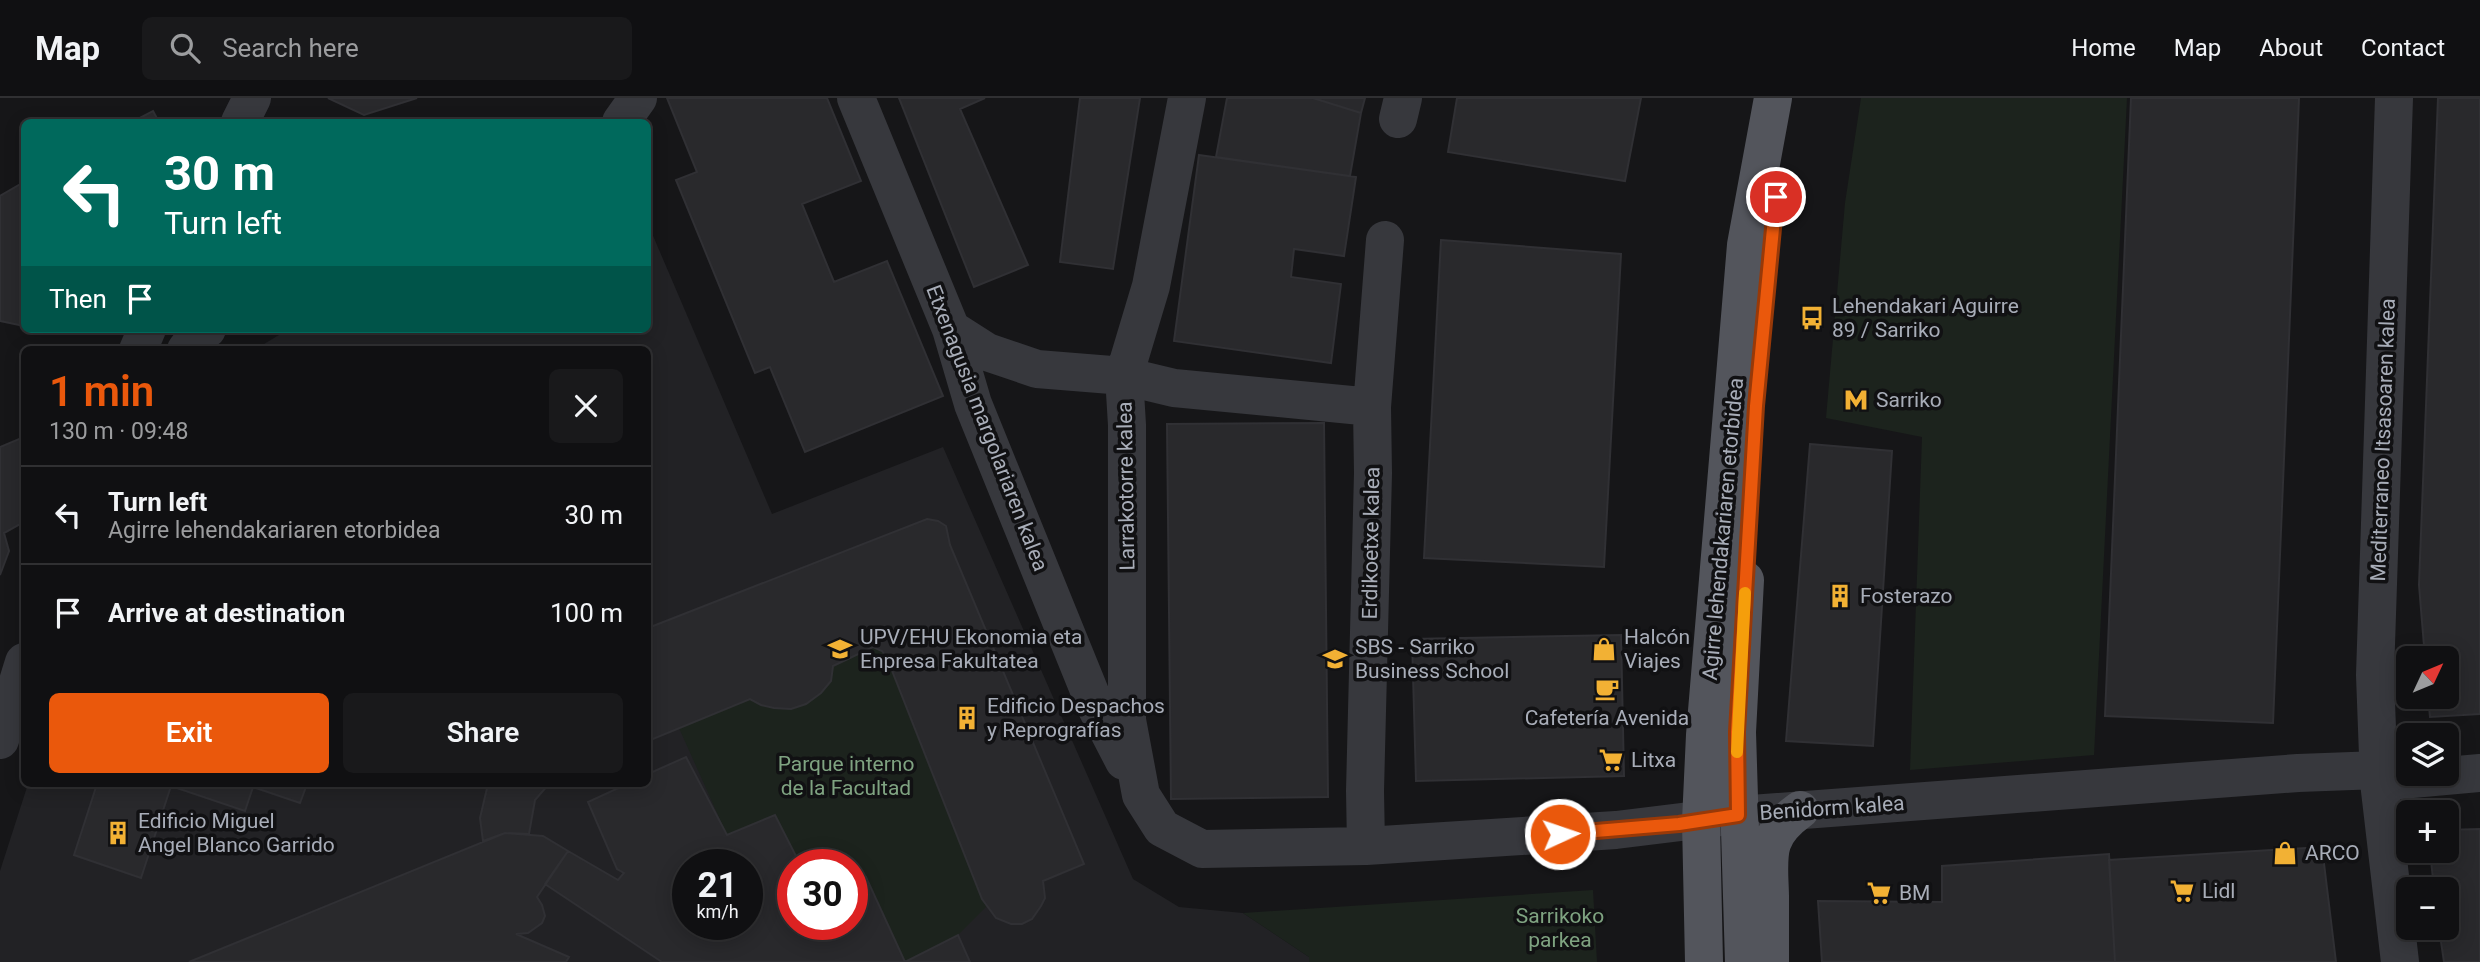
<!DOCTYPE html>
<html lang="en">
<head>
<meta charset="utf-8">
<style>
	:root { --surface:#101012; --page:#19191b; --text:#f1f3f6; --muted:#9c9d9f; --line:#303032; --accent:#ea580c }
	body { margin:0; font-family:Roboto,sans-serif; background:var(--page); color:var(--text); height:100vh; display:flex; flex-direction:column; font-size:26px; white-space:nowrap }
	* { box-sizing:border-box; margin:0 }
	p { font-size:23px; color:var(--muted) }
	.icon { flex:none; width:38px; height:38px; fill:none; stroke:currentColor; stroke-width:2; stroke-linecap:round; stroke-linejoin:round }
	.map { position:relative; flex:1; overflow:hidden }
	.side { position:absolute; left:21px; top:248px; width:630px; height:441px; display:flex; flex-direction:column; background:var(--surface); border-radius:10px; box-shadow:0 4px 18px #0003,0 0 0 2px var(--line) }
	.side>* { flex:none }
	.guide { position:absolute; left:21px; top:21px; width:630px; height:214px; border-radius:10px; box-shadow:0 4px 18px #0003,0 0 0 2px var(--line); background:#00695c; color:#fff; overflow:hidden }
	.needle { width:46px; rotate:46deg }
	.buttons { position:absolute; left:2396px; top:548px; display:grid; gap:14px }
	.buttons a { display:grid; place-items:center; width:63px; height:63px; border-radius:10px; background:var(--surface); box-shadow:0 4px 18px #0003,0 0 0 2px var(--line); font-size:35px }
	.speed { position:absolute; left:672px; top:751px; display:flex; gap:14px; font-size:35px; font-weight:700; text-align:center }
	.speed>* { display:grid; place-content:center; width:91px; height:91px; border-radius:50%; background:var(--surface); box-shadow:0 4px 18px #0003,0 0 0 2px var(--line); line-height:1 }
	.speed small { font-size:18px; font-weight:400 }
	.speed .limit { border:10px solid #d22; background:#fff; color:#111 }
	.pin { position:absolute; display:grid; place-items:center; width:60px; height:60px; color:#fff; margin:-30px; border:4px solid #fff; border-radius:50%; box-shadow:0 2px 7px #0007 }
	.me { position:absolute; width:77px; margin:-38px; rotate:87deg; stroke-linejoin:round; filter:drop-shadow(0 0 5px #0008) }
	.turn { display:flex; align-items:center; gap:24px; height:147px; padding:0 28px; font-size:32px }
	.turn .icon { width:91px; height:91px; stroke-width:2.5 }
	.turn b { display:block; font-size:49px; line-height:60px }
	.then { display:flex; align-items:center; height:66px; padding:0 28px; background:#0003; gap:14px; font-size:26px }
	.round { display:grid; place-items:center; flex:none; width:74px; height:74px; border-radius:10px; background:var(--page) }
	.head { display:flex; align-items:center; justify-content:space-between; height:119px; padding:0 28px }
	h1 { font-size:42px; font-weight:600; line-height:52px; color:var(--accent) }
	.primary-button { display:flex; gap:14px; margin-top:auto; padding:14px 28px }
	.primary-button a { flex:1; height:80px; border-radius:10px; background:var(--accent); color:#fff; font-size:28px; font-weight:600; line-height:80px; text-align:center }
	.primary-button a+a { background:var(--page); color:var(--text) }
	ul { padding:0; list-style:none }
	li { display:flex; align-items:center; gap:21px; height:98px; padding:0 28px; border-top:2px solid var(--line) }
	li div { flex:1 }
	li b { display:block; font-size:26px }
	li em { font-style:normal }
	header { display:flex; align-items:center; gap:42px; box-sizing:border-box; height:98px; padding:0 35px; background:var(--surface); border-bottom:2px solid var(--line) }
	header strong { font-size:33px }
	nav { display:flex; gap:38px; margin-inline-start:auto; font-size:24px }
	.search { width:490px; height:63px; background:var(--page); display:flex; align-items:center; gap:18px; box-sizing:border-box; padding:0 24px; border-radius:10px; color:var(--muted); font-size:26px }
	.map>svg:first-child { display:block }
	.built { fill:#222225; fill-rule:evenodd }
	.green { fill:#1c231d }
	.building { fill:#29292c; stroke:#303034; stroke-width:2; fill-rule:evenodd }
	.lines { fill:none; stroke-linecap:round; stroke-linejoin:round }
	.minor { stroke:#37383d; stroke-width:38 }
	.major { stroke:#53555c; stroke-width:38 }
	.route-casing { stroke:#983908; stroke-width:18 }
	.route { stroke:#ea580c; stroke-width:12 }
	.slow { stroke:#f59e0b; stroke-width:12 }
	.labels { text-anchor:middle; stroke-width:7; stroke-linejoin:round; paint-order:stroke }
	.poi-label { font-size:21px; fill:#a8adb8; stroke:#111113; text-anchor:start }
	.street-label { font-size:21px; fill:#a8adb8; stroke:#111113 }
	.park-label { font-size:21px; fill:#7fa381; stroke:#111113 }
</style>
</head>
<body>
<header>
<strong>Map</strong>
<div class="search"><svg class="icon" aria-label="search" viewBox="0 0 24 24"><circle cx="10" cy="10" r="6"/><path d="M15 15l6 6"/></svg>Search here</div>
<nav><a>Home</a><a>Map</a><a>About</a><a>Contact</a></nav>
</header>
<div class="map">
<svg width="2480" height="864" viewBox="0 0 2480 864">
	<rect width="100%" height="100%" fill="#161618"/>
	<path class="built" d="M 648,126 L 772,416 L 943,349 L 1133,781 L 1179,809 L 1243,815 L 1309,859 L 1309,864 L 0,864 L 0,773 L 28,686 L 648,686 L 648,252 L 254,252 L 289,231 L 648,231 ZM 688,766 L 747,766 L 747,826 L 688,826 ZM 793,766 L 852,766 L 852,826 L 793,826 Z"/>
	<path class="green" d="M 1861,0 L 2127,0 L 2094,657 L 1910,672 L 1922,339 L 1826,320 L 1845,105 Z
		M 873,549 L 882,553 L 887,560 L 986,809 L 958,837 L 905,864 L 866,779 L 852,785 L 852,766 L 800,766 L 775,717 L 727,737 L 679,630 L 750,601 L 791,611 L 806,606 L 821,595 L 831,583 L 833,568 Z
		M 1593,792 L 1597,864 L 1309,864 L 1309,859 L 1243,815 Z"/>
	<path class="building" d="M 328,0 L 417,0 L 364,17 Z
		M 667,0 L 827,0 L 861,83 L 802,106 L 834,184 L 887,163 L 943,298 L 805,354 L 770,269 L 755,275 L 676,82 L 697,74 Z
		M 899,0 L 985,0 L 960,11 L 1028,167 L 974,189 Z
		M 1080,0 L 1140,0 L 1113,171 L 1060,164 Z
		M 1227,0 L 1313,0 L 1361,15 L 1350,78 L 1216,59 Z
		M 1313,0 L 1365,0 L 1361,15 Z
		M 1457,0 L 1641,0 L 1625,83 L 1448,54 Z
		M 2131,0 L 2299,0 L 2273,625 L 2105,618 Z
		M 2438,0 L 2480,0 L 2480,616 L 2430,619 L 2428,598 L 2446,598 L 2446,560 L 2425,560 L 2419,487 Z
		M 153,13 L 159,24 L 132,24 Z
		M 1199,57 L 1356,79 L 1344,158 L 1294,151 L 1291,179 L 1341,186 L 1331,265 L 1174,243 Z
		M 24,84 L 24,228 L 0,223 L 0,98 Z
		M 1441,142 L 1621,156 L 1604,469 L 1424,460 Z
		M 1324,325 L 1328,699 L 1171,701 L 1167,326 Z
		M 24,339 L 24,424 L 4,435 L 9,453 L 0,477 L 0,349 Z
		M 1810,346 L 1892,353 L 1873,648 L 1786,643 Z
		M 927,421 L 938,423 L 946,428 L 950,447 L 1084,766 L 1043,783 L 1045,800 L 1041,808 L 1032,821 L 1022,826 L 1011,826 L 996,820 L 982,801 L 887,560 L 882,553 L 873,549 L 833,568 L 831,583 L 821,595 L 806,606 L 791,611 L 774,610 L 761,607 L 750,601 L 648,643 L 648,530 Z
		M 1621,537 L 1624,678 L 1416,683 L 1412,541 Z
		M 686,659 L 727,737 L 775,717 L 800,766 L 793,766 L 793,826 L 852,826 L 852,785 L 866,779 L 905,864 L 958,837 L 970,864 L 662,864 L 545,786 L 568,753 L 618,782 L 624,775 L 617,771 L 588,704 L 627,686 L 648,686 L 648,676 ZM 688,766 L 747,766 L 747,826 L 688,826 Z
		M 97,686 L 307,686 L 300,705 L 253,689 L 245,713 L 171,688 L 141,780 L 74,757 Z
		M 488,686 L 549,686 L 535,702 L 529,736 L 505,735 L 483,743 L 480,720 Z
		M 2480,731 L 2480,864 L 2444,864 L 2439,830 L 2446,830 L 2446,791 L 2434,791 L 2430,752 L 2446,752 L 2446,732 Z
		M 505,735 L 543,738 L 568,753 L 537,799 L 542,807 L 545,818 L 542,825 L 528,835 L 516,836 L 569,859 L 566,864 L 189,864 Z
		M 2322,749 L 2336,864 L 2115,864 L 2109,762 Z
		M 2109,756 L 2115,864 L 1822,864 L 1818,803 L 1942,804 L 1942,768 Z"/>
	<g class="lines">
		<path class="minor" d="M 856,0 L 951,231 L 973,306 L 1095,607 L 1124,663
			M 1187,0 L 1151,188 L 1124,278 L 1127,327 L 1127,622 L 1141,697 L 1162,730 L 1202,751 L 1366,748 L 1616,732 L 1738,717 L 2298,675 L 2379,672
			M 2394,0 L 2375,577 L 2379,684 L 2400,864
			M 1398,21 L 1403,0
			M 240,24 L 252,0
			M 621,24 L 638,0
			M 951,231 L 987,254 L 1037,271 L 1124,278 L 1174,290 L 1372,309
			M 138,252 L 147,231
			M 186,252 L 195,240 L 207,231
			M 0,642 L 24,564
			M 2379,684 L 2480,675
			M 1366,748 L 1365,693 L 1373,375 L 1372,309 L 1385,142"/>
		<path class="major" d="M 1704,864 L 1701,723 L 1705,637 L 1746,147 L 1773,0
			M 1744,864 L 1737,634 L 1745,482
			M 1770,864 C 1770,842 1770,820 1770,798 C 1769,757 1763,739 1800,712"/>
	</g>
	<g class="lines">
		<g class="route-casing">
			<path id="route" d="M 1560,736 L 1679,726 L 1738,717 L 1737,634 L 1756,308 L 1776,99"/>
		</g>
		<use href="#route" class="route"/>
		<path class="slow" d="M 1737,654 L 1745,495"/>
	</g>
	<defs>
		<g id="bus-bare" transform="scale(1.89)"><path d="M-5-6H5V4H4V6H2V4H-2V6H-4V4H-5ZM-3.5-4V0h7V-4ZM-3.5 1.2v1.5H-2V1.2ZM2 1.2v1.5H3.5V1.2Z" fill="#f2b134" stroke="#111113" stroke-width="2.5" paint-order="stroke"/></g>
		<g id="metro-bare" transform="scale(1.89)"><path d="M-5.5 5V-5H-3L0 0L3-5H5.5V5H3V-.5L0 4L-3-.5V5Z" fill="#f2b134" stroke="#111113" stroke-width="2.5" paint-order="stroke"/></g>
		<g id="building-bare" transform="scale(1.89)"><path d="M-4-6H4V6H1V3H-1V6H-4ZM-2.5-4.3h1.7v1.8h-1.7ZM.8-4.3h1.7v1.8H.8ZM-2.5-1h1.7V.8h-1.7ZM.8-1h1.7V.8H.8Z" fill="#f2b134" stroke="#111113" stroke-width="2.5" paint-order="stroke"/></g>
		<g id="university-bare" transform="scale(1.89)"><path d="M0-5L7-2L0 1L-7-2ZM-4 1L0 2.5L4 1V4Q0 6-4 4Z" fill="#f2b134" stroke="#111113" stroke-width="2.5" paint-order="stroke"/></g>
		<g id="shop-bare" transform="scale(1.89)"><path d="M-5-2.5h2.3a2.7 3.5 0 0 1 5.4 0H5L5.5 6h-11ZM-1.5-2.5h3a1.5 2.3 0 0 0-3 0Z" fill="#f2b134" stroke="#111113" stroke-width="2.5" paint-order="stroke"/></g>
		<g id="cafe-bare" transform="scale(1.89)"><path d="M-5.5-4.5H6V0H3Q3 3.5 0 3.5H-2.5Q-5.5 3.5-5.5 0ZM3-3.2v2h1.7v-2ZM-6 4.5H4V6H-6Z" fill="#f2b134" stroke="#111113" stroke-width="2.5" paint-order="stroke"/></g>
		<g id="supermarket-bare" transform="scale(1.89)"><path d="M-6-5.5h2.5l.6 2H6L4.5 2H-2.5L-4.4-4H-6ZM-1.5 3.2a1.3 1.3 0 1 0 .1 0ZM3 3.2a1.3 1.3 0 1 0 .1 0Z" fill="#f2b134" stroke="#111113" stroke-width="2.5" paint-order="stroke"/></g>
	</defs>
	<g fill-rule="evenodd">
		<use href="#bus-bare" x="1812" y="220"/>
		<use href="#metro-bare" x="1856" y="302"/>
		<use href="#building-bare" x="1840" y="498"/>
		<use href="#university-bare" x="840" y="551"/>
		<use href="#shop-bare" x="1604" y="551"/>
		<use href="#university-bare" x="1335" y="561"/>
		<use href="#cafe-bare" x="1607" y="591"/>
		<use href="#building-bare" x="967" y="620"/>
		<use href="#supermarket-bare" x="1611" y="662"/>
		<use href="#building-bare" x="118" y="735"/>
		<use href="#shop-bare" x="2285" y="755"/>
		<use href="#supermarket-bare" x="2182" y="793"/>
		<use href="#supermarket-bare" x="1879" y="795"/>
	</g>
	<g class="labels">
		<g class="poi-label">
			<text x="1832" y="215">Lehendakari Aguirre<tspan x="1832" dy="24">89 / Sarriko</tspan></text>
			<text x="1876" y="309">Sarriko</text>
			<text x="1860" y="505">Fosterazo</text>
			<text x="860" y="546">UPV/EHU Ekonomia eta<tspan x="860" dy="24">Enpresa Fakultatea</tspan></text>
			<text x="1624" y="546">Halcón<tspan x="1624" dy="24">Viajes</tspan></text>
			<text x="1355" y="556">SBS - Sarriko<tspan x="1355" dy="24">Business School</tspan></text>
			<text x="987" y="615">Edificio Despachos<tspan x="987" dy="24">y Reprografías</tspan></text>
			<text x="1607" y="627" text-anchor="middle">Cafetería Avenida</text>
			<text x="1631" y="669">Litxa</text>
			<text x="138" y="730">Edificio Miguel<tspan x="138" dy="24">Angel Blanco Garrido</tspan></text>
			<text x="2305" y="762">ARCO</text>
			<text x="2202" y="800">Lidl</text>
			<text x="1899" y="802">BM</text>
		</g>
		<g class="street-label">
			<text transform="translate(987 330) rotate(69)" y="7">Etxenagusia margolariaren kalea</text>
			<text transform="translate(2383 342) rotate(-88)" y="7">Mediterraneo Itsasoaren kalea</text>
			<text transform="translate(1126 388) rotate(-91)" y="7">Larrakotorre kalea</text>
			<text transform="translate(1723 431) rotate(-85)" y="7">Agirre lehendakariaren etorbidea</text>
			<text transform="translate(1371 445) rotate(-89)" y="7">Erdikoetxe kalea</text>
			<text transform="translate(1832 710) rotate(-4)" y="7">Benidorm kalea</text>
		</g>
		<g class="park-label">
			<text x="846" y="673">Parque interno<tspan x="846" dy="24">de la Facultad</tspan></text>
			<text x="1560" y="825">Sarrikoko<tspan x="1560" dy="24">parkea</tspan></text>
		</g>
	</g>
</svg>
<div class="buttons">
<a><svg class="needle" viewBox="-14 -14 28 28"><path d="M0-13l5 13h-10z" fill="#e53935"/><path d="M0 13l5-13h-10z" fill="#9c9d9f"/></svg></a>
<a><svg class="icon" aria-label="layers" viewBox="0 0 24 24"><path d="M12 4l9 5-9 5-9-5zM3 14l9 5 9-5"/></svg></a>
<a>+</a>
<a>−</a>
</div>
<div class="speed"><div>21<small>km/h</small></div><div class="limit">30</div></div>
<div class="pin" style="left:1776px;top:99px;background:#d93025"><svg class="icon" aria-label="arrive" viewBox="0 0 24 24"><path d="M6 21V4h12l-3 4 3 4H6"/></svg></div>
<svg class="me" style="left:1560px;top:736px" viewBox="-20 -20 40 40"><circle r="17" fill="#ea580c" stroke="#fff" stroke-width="3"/><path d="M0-11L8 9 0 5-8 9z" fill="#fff"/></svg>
<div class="guide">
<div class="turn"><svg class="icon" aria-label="left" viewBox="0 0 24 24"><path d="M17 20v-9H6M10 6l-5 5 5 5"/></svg><div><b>30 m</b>Turn left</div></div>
<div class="then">Then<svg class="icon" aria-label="arrive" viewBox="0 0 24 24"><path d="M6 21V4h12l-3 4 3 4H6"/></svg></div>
</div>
<section class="side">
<div class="head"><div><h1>1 min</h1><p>130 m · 09:48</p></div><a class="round"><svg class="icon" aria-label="close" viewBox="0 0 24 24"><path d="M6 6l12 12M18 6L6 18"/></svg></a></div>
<ul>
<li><svg class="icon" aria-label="left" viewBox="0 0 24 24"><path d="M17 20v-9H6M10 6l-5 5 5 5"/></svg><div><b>Turn left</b><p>Agirre lehendakariaren etorbidea</p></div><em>30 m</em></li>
<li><svg class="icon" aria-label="arrive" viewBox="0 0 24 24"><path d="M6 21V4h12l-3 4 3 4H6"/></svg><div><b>Arrive at destination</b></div><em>100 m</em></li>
</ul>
<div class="primary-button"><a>Exit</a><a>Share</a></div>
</section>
</div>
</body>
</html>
